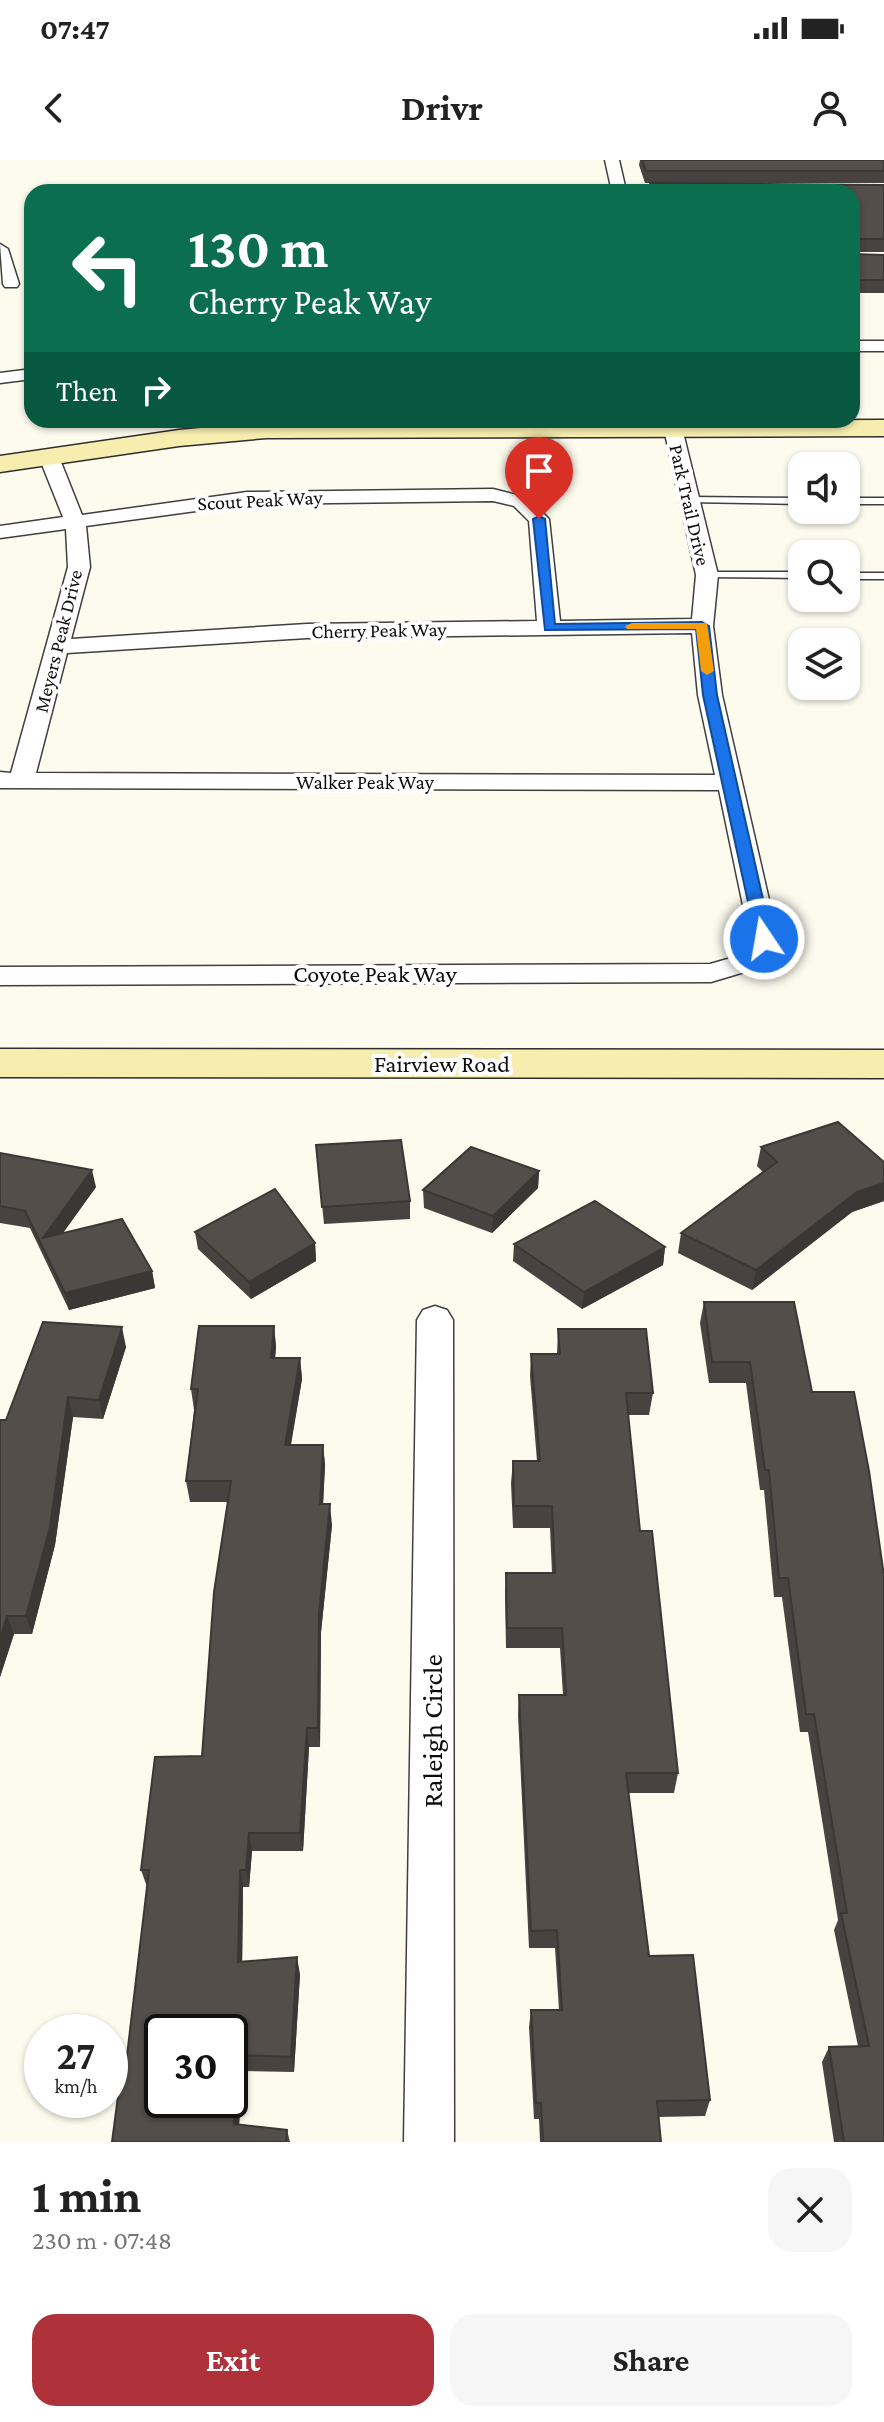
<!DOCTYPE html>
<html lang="en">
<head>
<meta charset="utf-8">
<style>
	:root { --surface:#fff; --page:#f6f6f6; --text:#222; --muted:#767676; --accent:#af323b }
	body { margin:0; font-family:"Crimson Pro",serif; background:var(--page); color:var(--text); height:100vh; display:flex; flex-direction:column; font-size:30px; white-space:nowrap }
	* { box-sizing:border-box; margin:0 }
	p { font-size:26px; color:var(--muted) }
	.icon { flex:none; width:44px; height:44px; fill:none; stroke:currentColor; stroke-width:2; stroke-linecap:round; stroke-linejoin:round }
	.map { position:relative; height:1982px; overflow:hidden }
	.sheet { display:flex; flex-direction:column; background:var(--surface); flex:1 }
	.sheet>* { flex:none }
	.guide { position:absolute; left:24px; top:24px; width:836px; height:244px; border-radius:24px; box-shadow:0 2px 6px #0004; background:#0b6e4f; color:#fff; overflow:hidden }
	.buttons { position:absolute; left:788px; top:292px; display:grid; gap:16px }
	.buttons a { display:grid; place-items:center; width:72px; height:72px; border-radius:16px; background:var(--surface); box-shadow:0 2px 6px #0004; font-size:40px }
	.speed { position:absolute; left:24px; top:1854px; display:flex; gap:16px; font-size:40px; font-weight:700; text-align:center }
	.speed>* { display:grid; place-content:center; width:104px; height:104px; border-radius:50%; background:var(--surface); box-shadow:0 2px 6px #0004; line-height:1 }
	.speed small { font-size:20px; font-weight:400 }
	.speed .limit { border:4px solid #111; border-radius:12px; background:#fff; color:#111 }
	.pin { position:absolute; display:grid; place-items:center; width:68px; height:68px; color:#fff; margin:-82px -34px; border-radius:50% 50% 50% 0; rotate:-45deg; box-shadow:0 0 8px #0007 }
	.pin .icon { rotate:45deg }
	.me { position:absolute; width:88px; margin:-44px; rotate:348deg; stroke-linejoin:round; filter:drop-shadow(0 0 6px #0008) }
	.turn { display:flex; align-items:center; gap:28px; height:168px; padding:0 32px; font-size:36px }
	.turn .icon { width:104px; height:104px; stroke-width:2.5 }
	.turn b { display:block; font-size:56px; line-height:68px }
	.then { display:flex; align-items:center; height:76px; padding:0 32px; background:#0003; gap:16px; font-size:30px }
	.round { display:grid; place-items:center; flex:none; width:84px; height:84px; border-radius:24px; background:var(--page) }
	.headline { display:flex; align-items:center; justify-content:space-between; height:136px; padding:0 32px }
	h1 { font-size:48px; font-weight:700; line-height:60px }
	.action { display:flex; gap:16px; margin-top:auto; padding:16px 32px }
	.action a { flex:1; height:92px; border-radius:24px; background:var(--accent); color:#fff; font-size:32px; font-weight:700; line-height:92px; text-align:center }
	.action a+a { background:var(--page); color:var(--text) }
	.status { display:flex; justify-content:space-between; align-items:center; height:56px; padding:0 40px; background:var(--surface); direction:ltr }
	.status svg { height:22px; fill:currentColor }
	header { display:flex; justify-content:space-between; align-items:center; height:104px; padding:0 32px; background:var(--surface); font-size:36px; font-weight:700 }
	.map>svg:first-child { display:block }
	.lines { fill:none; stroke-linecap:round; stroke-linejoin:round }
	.lane-casing { stroke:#3f3f3f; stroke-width:3 }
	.street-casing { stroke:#3f3f3f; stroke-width:3 }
	.secondary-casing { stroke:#2e2e2e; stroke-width:3 }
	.lane { fill:#fff; fill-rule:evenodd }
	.street { fill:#fff; fill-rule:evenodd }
	.secondary { fill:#f7edaf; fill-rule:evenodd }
	.wall { fill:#484340 }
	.shaded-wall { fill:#3b3734 }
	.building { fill:#544e4a; stroke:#3b3734; stroke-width:2; fill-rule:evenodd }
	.route { fill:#1a73e8; stroke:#114b97; stroke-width:2 }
	.slow { fill:#f59e0b }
	.labels { text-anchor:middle; stroke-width:8; stroke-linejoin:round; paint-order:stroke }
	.far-street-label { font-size:20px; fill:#0c0c0c; stroke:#fff }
	.street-label { font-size:24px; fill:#0c0c0c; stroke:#fff }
	.near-street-label { font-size:28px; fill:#0c0c0c; stroke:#fff }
</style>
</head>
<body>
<div class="status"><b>07:47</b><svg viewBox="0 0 49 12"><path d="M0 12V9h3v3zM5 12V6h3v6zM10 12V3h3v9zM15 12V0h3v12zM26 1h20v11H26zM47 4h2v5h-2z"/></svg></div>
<header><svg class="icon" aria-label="back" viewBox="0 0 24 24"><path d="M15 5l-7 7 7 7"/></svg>Drivr<svg class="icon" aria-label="person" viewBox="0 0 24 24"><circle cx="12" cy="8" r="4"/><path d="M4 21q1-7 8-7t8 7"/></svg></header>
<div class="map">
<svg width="884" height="1982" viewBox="0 0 884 1982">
	<rect width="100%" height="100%" fill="#fdfaee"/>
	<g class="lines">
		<g class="lane-casing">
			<path id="lane" d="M 690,337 L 802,338 L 802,344 L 686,342 L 685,340 Z
				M 846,338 L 884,338 L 884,344 L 846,344 Z
				M 707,412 L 802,412 L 802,418 L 703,417 L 702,415 Z
				M 846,413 L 884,413 L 884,419 L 846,419 Z"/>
		</g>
		<g class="street-casing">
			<path id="street" d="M 605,0 L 619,0 L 625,26 L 691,26 L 698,30 L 612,32 Z
				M 0,84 L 8,89 L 19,124 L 17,127 L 5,127 L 3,124 Z
				M 852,181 L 884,181 L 884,191 L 852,191 Z
				M 32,209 L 32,219 L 0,223 L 0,213 Z
				M 662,260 L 680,260 L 718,415 L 713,466 L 722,535 L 778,779 L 758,808 L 711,822 L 0,825 L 0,807 L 710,804 L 738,796 L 750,779 L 719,630 L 0,628 L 0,612 L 11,613 L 68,407 L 66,369 L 0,378 L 0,366 L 63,357 L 39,297 L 42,293 L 49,291 L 59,297 L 82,355 L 247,332 L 493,329 L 528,338 L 549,359 L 560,461 L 692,459 L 696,415 ZM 493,341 L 514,346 L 529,361 L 537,461 L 307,464 L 71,479 L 90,407 L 86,366 L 247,344 ZM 692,473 L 698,535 L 715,615 L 36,613 L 67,493 L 307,478 Z
				M 435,1146 L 447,1150 L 453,1160 L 454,1982 L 404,1982 L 417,1160 L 423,1150 Z"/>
		</g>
		<g class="secondary-casing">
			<path id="secondary" d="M 884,260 L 884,276 L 266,278 L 179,286 L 0,312 L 0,296 L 179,270 L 266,262 Z
				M 0,889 L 884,890 L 884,918 L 0,917 Z"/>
		</g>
		<use href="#lane" class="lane"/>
		<use href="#street" class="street"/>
		<use href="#secondary" class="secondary"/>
	</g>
	<path class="wall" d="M 640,0 L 884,0 L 884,23 L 645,23 L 639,5 Z
		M 650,23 L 884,25 L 884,92 L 852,92 L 852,32 L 649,32 Z
		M 852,94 L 884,95 L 884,133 L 852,133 Z
		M 316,985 L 410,1041 L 410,1059 L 324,1064 Z
		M 761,987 L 884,1002 L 884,1041 L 852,1052 L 752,1130 L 678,1093 L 681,1073 L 763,1012 L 757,1006 Z
		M 0,993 L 96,1027 L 63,1073 L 152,1111 L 155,1128 L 69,1150 L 30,1068 L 0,1063 Z
		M 539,1011 L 538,1028 L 492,1073 L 424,1048 L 423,1030 Z
		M 195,1072 L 315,1083 L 316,1101 L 251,1139 L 198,1089 Z
		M 514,1084 L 665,1087 L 663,1105 L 582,1149 L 513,1101 Z
		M 704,1142 L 794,1142 L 884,1982 L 834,1982 L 822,1902 L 829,1887 L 858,1886 L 834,1770 L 838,1760 L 808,1572 L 800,1572 L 782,1437 L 774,1437 L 764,1330 L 760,1330 L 746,1223 L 709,1223 L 700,1163 Z
		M 274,1166 L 276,1187 L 275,1198 L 300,1198 L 302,1219 L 291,1285 L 323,1285 L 325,1305 L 323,1344 L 332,1365 L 321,1472 L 320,1587 L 309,1587 L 303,1691 L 252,1691 L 249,1727 L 243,1727 L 242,1802 L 300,1814 L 294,1912 L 243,1911 L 239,1965 L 287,1970 L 290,1982 L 112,1982 L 124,1921 L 147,1727 L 141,1710 L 202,1596 L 228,1342 L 190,1342 L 186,1321 L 194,1250 L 191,1229 Z
		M 558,1169 L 653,1233 L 649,1255 L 628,1255 L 640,1371 L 678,1613 L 674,1633 L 628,1633 L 649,1796 L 710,1940 L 705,1956 L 658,1957 L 661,1982 L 540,1982 L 539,1959 L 534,1959 L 529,1867 L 531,1850 L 559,1850 L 555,1788 L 529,1788 L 518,1555 L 519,1535 L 563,1535 L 560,1488 L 506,1488 L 505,1434 L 506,1413 L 552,1413 L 550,1368 L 513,1368 L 511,1323 L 513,1301 L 537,1301 L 530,1216 L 531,1194 L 557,1194 Z
		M 126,1187 L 103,1259 L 73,1257 L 55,1385 L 32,1474 L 14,1474 L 0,1517 L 6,1260 Z"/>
	<path class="shaded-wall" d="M 92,1010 L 96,1027 L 47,1095 L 43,1078 Z
		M 539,1011 L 538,1028 L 492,1073 L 493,1056 Z
		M 884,1023 L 884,1041 L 852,1052 L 752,1130 L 756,1110 L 857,1032 Z
		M 315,1083 L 316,1101 L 251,1139 L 249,1122 Z
		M 665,1087 L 663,1105 L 582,1149 L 584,1132 Z
		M 152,1111 L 155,1128 L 69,1150 L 65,1133 Z
		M 274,1166 L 276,1187 L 273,1219 L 271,1198 Z
		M 122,1167 L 126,1187 L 103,1259 L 99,1240 Z
		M 300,1198 L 302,1219 L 287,1305 L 285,1285 Z
		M 68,1237 L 73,1257 L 55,1385 L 32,1474 L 26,1456 Z
		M 323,1285 L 325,1305 L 322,1365 L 320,1344 Z
		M 330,1344 L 332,1365 L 321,1472 L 320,1587 L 318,1568 L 319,1453 Z
		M 7,1456 L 14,1474 L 0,1517 L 0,1479 Z
		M 307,1568 L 309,1587 L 303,1691 L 300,1673 Z
		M 249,1673 L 252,1691 L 249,1727 L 246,1710 Z
		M 240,1710 L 243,1727 L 242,1819 L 238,1802 Z
		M 297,1797 L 300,1814 L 294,1912 L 291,1897 Z
		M 239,1895 L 243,1911 L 238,1979 L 234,1964 Z"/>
	<path class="building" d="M 642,0 L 884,0 L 884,11 L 646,11 Z
		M 650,23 L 884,25 L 884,79 L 854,79 L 852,81 L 852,32 L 653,32 Z
		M 852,94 L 884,95 L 884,120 L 852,120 Z
		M 838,962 L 884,1002 L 884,1023 L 857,1032 L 756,1110 L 681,1073 L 777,1002 L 761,987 Z
		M 401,980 L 410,1041 L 322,1047 L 316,985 Z
		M 471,987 L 539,1011 L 493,1056 L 423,1030 Z
		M 0,993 L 92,1010 L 43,1078 L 122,1059 L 152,1111 L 65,1133 L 25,1051 L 0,1046 Z
		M 275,1029 L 315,1083 L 249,1122 L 195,1072 Z
		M 595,1041 L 665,1087 L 584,1132 L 514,1084 Z
		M 704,1142 L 794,1142 L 812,1232 L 854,1232 L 869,1311 L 884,1416 L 884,1982 L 844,1982 L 829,1887 L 869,1886 L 841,1753 L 847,1753 L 814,1554 L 806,1554 L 788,1418 L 779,1418 L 769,1310 L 765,1310 L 750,1202 L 712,1202 Z
		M 43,1162 L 122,1167 L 99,1240 L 68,1237 L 50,1367 L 26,1456 L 7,1456 L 0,1479 L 0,1260 L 6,1260 Z
		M 199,1166 L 274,1166 L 271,1198 L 300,1198 L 285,1285 L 323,1285 L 320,1344 L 330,1344 L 319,1453 L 318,1568 L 307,1568 L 300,1673 L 249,1673 L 246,1710 L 240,1710 L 238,1802 L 297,1797 L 291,1897 L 239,1895 L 234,1964 L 287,1970 L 286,1982 L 112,1982 L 120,1921 L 124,1921 L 149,1710 L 141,1710 L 155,1597 L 202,1596 L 214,1432 L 231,1321 L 186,1321 L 198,1229 L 191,1229 ZM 162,1872 L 230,1872 L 230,1940 L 162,1940 Z
		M 558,1169 L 646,1169 L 653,1233 L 626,1233 L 640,1371 L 652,1371 L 678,1613 L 626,1613 L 649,1796 L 693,1795 L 710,1940 L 657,1941 L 661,1982 L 543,1982 L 541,1943 L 536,1943 L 531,1850 L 562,1850 L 557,1770 L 531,1771 L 519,1535 L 566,1535 L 562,1468 L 507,1468 L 506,1413 L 555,1413 L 552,1346 L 514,1346 L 513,1301 L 540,1301 L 531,1194 L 560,1194 Z"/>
	<path class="route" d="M 539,356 L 545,359 L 555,464 L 702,462 L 709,466 L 717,535 L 772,779 L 769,783 L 758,783 L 756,779 L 703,535 L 696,469 L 545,470 L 533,359 Z"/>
	<path class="slow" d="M 632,463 L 707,463 L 714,511 L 707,515 L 701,511 L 696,469 L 627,469 L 625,466 Z"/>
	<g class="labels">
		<g class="far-street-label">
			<text transform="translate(260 340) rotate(-3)" y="7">Scout Peak Way</text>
			<text transform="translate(690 345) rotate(77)" y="7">Park Trail Drive</text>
			<text transform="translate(379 470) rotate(-1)" y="7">Cherry Peak Way</text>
			<text transform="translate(58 481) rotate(-76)" y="7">Meyers Peak Drive</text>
			<text x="365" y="629">Walker Peak Way</text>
		</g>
		<g class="street-label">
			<text x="375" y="822">Coyote Peak Way</text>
			<text x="442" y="912">Fairview Road</text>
		</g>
		<g class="near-street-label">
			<text transform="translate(432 1571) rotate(-90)" y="10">Raleigh Circle</text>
		</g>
	</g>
</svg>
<div class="buttons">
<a><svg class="icon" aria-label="sound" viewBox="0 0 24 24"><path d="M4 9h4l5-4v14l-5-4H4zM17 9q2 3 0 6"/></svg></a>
<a><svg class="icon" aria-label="search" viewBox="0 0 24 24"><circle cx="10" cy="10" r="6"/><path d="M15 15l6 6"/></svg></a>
<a><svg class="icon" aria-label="layers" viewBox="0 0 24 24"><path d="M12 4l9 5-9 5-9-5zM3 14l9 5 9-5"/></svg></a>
</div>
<div class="speed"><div>27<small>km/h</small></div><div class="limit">30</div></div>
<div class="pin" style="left:539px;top:359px;background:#d93025"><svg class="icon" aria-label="arrive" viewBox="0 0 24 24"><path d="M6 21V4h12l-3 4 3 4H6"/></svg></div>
<svg class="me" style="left:764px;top:779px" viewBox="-20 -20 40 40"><circle r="17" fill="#1a73e8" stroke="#fff" stroke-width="3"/><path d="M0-11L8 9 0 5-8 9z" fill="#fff"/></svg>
<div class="guide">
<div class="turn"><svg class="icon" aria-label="left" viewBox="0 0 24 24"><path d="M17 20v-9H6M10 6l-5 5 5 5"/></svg><div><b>130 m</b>Cherry Peak Way</div></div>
<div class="then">Then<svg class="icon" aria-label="right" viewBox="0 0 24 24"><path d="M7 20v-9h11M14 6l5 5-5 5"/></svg></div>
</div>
</div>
<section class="sheet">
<div class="headline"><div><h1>1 min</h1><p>230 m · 07:48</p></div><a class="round"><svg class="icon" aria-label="close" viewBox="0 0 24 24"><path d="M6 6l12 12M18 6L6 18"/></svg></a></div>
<div class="action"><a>Exit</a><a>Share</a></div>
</section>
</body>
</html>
